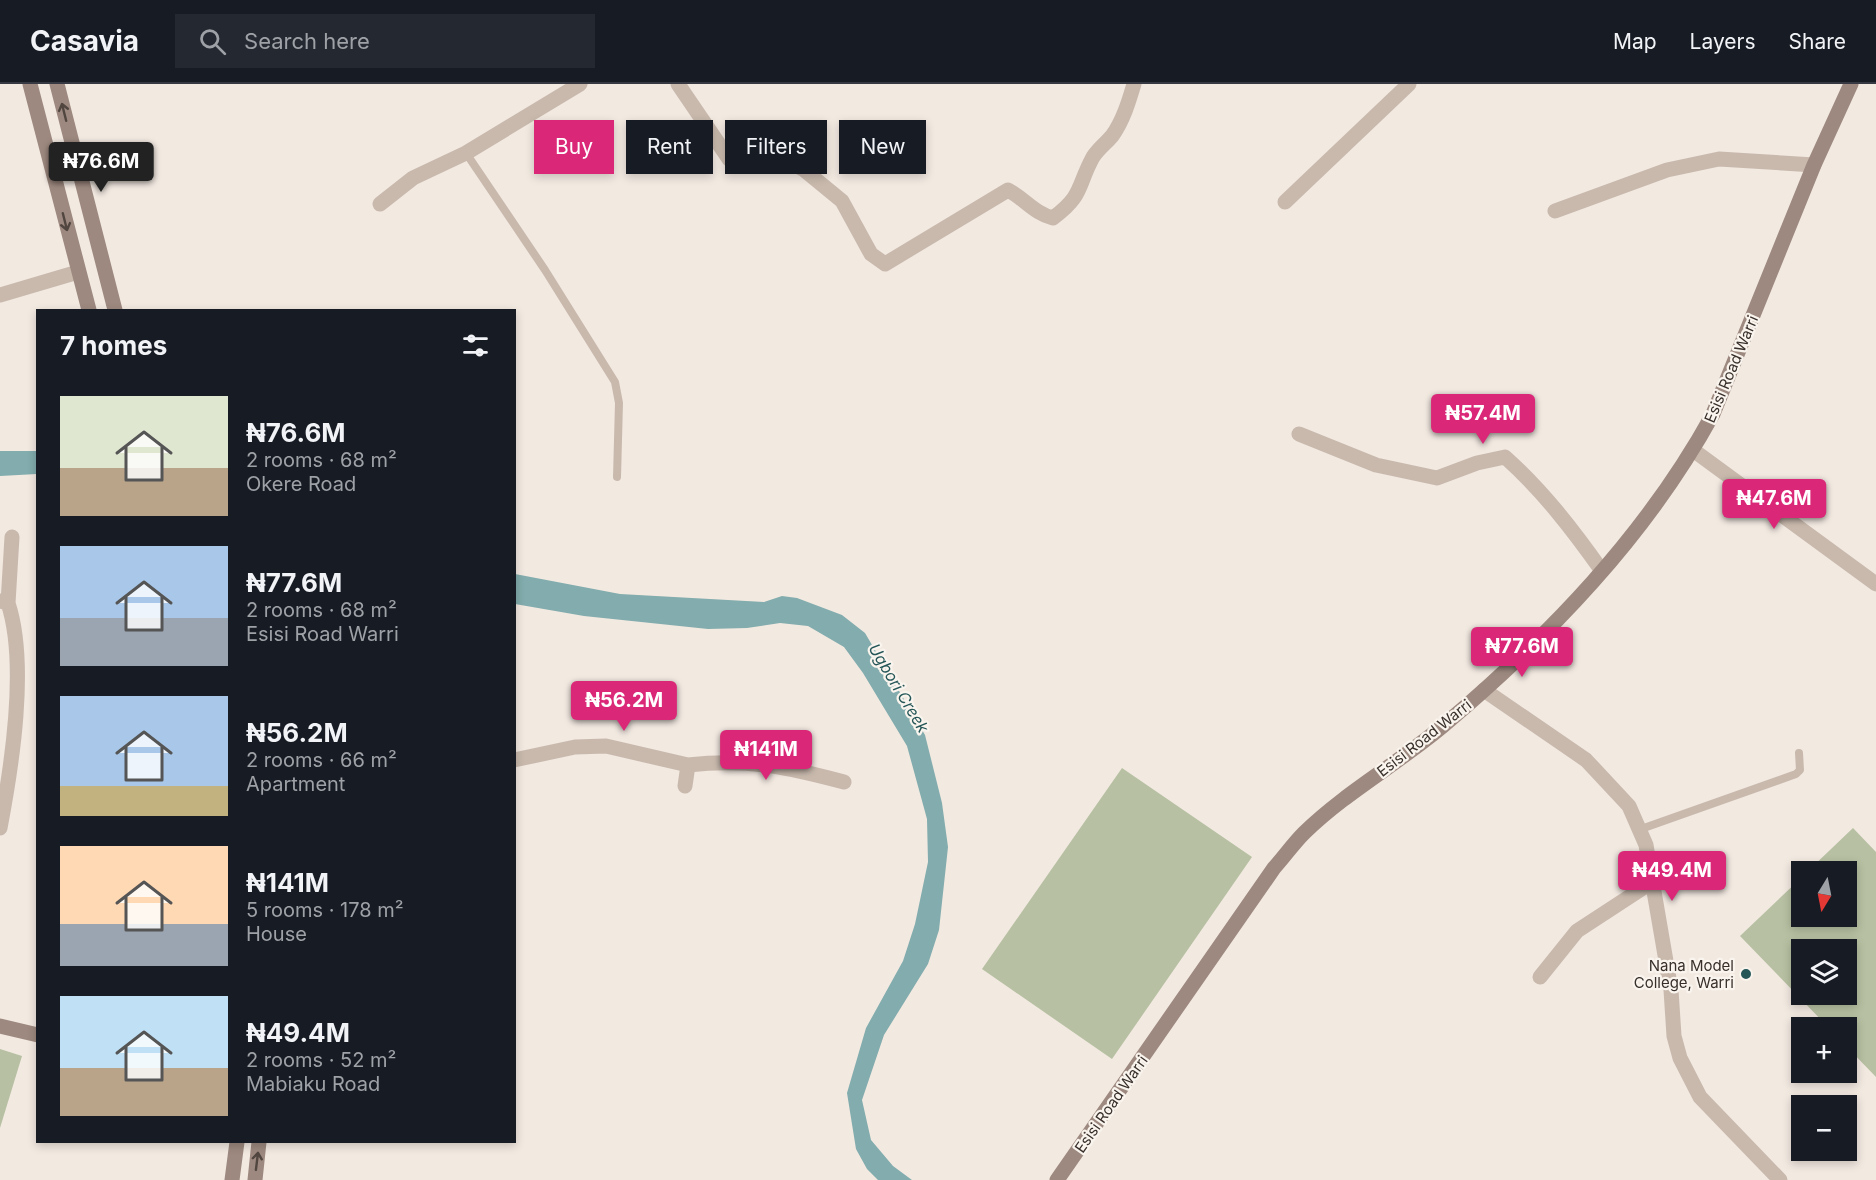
<!DOCTYPE html>
<meta charset="utf-8">
<style>
:root{--surface:#171b24;--page:#242831;--text:#f1f3f6;--muted:#9ea1a6;--line:#363941;--accent:#db2777}
body{margin:0;font-family:Inter,sans-serif;background:var(--page);color:var(--text);height:100vh;display:flex;flex-direction:column;font-size:22px;white-space:nowrap}
*{box-sizing:border-box;margin:0}
p{font-size:20px;color:var(--muted)}
.icon{flex:none;width:33px;height:33px;fill:none;stroke:currentColor;stroke-width:2;stroke-linecap:round;stroke-linejoin:round}
.map{position:relative;flex:1;overflow:hidden}
.details{position:absolute;left:36px;top:225px;width:480px;height:834px;display:flex;flex-direction:column;background:var(--surface);border-radius:0px;box-shadow:0 3px 9px #0003}
.details>*{flex:none}
.banner{position:absolute;left:534px;top:36px;width:570px;height:54px;display:flex;gap:12px}
.needle{width:39px;rotate:190deg}
.fabs{position:absolute;left:1791px;top:777px;display:grid;gap:12px}
.fabs a{display:grid;place-items:center;width:66px;height:66px;border-radius:0px;background:var(--surface);box-shadow:0 3px 9px #0003;font-size:30px}
.price{position:absolute;translate:-50% -51px;padding:0 14px;border-radius:6px;background:var(--accent);color:#fff;font-size:20px;line-height:39px;filter:drop-shadow(0 2px 3px #0008)}
.price::after{content:'';position:absolute;left:50%;top:36px;width:18px;height:14px;margin-left:-9px;background:inherit;clip-path:polygon(0 0,100% 0,50% 100%)}
.price.current{background:#222;color:#fff}
ul{padding:0;list-style:none}
li{display:flex;align-items:center;gap:18px;height:150px;padding:0 24px}
li span{display:grid;place-items:center;flex:none;width:168px;height:120px;border-radius:0px;color:#555}
li>.icon{margin-inline-start:auto}
span .icon{width:72px;height:72px;fill:#fffc;stroke-width:1}
li b{font-size:26px}
h2{display:flex;justify-content:space-between;align-items:center;height:72px;padding:0 24px;font-size:26px}
.pill{padding:0 21px;border-radius:0px;background:var(--surface);box-shadow:0 3px 9px #0003;font-size:21px;line-height:54px}
.pill.current{background:var(--accent);color:#fff}
header{display:flex;align-items:center;gap:36px;box-sizing:border-box;height:84px;padding:0 30px;background:var(--surface);border-bottom:2px solid var(--line)}
header strong{font-size:28px}
nav{display:flex;gap:33px;margin-inline-start:auto;font-size:21px}
.search{width:420px;height:54px;background:var(--page);display:flex;align-items:center;gap:15px;box-sizing:border-box;padding:0 21px;border-radius:0px;color:var(--muted);font-size:22px}
.map>svg:first-child{display:block}
</style>
<header>
<strong>Casavia</strong>
<div class="search"><svg class="icon" aria-label="search" viewBox="0 0 24 24"><circle cx="10" cy="10" r="6"/><path d="M15 15l6 6"/></svg>Search here</div>
<nav><a>Map</a><a>Layers</a><a>Share</a></nav>
</header>
<div class="map">
<svg width="1876" height="1096" viewBox="0 0 1876 1096">
<rect width="100%" height="100%" fill="#f2e9e1"/>
<path fill="#b7c0a2" fill-rule="evenodd" d="M1122,684L1252,773L1112,975L982,885Z
M1853,744L1876,768V993L1847,963L1846,944L1828,943L1740,852L1801,794L1802,832H1846V788L1808,787ZM1802,866H1846V910H1802Z
M0,965L22,972L0,1044Z"/>
<path fill="#82acad" d="M0,367H37V390L0,392Z
M515,490L620,510L764,518L782,512L797,514L842,531L865,549L925,651L942,719L948,763L939,846L928,880L884,951L862,1016L871,1056L893,1082L912,1096H878L867,1085L856,1065L847,1009L866,944L903,877L915,840L928,778L927,735L907,662L863,589L844,563L808,542L780,539L747,544L708,545L584,532L515,520Z"/>
<g fill="none" stroke-linecap="round" stroke-linejoin="round">
<path stroke="#c9b9ad" stroke-width="8" d="M466,69L545,186L615,298L619,319L617,393
M1641,745L1796,690L1800,686L1799,669"/>
<path stroke="#c9b9ad" stroke-width="15" d="M678,0L729,75L739,79L763,70L776,71L803,85L842,117L871,170L885,180L1008,106C1026,116 1034,129 1053,134C1084,111 1077,102 1093,73C1098,65 1106,59 1112,52C1123,37 1129,17 1134,0
M1285,118L1409,0
M380,120L413,94L466,69L580,0
M1555,127L1667,86L1719,75L1814,81
M0,211L78,188
M1299,350L1376,381L1437,394L1477,379L1505,373C1543,407 1573,446 1602,487
M1693,366L1876,500
M0,517L8,519C28,580 12,681 0,744
M8,519L12,453
M1484,606L1586,676L1629,722L1646,761L1671,906L1674,952L1680,974L1700,1013L1780,1096
M514,676L575,663L606,662L688,681L685,702
M688,681C747,674 788,683 844,698
M1540,893L1577,847L1652,798"/>
<path stroke="#9d897f" stroke-width="15" d="M30,0L89,226
M57,0L115,226
M0,942L38,951
M232,1096L237,1058
M255,1096L259,1058
M1057,1096L1274,784C1284,773 1293,760 1304,749C1346,708 1399,679 1444,641C1549,552 1646,452 1713,330L1814,81L1851,0"/>
</g>
<defs><path id="oneway-shaft" d="M-6 0H5M1.5-3L5.5 0L1.5 3" fill="none" stroke-width="1.6" stroke-linecap="round" stroke-linejoin="round" transform="scale(1.5)"/></defs>
<g stroke="#514640">
<use href="#oneway-shaft" transform="translate(64 28) rotate(-104)"/>
<use href="#oneway-shaft" transform="translate(65 138) rotate(76)"/>
<use href="#oneway-shaft" transform="translate(257 1077) rotate(-83)"/>
</g>
<circle fill="#245557" stroke="#f9f4ed" stroke-width="2" cx="1746" cy="890" r="6"/>
<g text-anchor="middle" dominant-baseline="central" stroke-width="4.5" stroke-linejoin="round" paint-order="stroke">
<g font-size="15" fill="#382f2b" stroke="#f9f4ed">
<text transform="translate(1731 285) rotate(-67)">Esisi Road Warri</text>
<text transform="translate(1424 654) rotate(-38)">Esisi Road Warri</text>
<text transform="translate(1111 1020) rotate(-55)">Esisi Road Warri</text>
</g>
<g font-size="15" fill="#382f2b" stroke="#f9f4ed" text-anchor="end">
<text x="1734" y="881">Nana Model<tspan x="1734" dy="17">College, Warri</tspan></text>
</g>
<g font-size="16" font-style="italic" fill="#245557" stroke="#f9f4ed">
<text transform="translate(899 604) rotate(59)">Ugbori Creek</text>
</g>
</g>
</svg>
<div class="fabs">
<a><svg class="needle" viewBox="-14 -14 28 28"><path d="M0-13l5 13h-10z" fill="#e53935"/><path d="M0 13l5-13h-10z" fill="#9ea1a6"/></svg></a>
<a><svg class="icon" aria-label="layers" viewBox="0 0 24 24"><path d="M12 4l9 5-9 5-9-5zM3 14l9 5 9-5"/></svg></a>
<a>+</a>
<a>−</a>
</div>
<b class="price current" style="left:101px;top:109px">₦76.6M</b>
<b class="price" style="left:1483px;top:361px">₦57.4M</b>
<b class="price" style="left:1774px;top:446px">₦47.6M</b>
<b class="price" style="left:1522px;top:594px">₦77.6M</b>
<b class="price" style="left:624px;top:648px">₦56.2M</b>
<b class="price" style="left:766px;top:697px">₦141M</b>
<b class="price" style="left:1672px;top:818px">₦49.4M</b>
<div class="banner">
<a class="pill current">Buy</a>
<a class="pill">Rent</a>
<a class="pill">Filters</a>
<a class="pill">New</a>
</div>
<section class="details">
<h2>7 homes<svg class="icon" aria-label="filters" viewBox="0 0 24 24"><path d="M4 7h16M4 17h16"/><circle cx="9" cy="7" r="2"/><circle cx="15" cy="17" r="2"/></svg></h2>
<ul>
<li><span style="background:linear-gradient(#dfe7d0 60%,#b9a48a 0)"><svg class="icon" aria-label="home" viewBox="0 0 24 24"><path d="M3 11l9-7 9 7M6 9v11h12V9"/></svg></span><div><b>₦76.6M</b><p>2 rooms · 68 m²</p><p>Okere Road</p></div></li>
<li><span style="background:linear-gradient(#a9c7e8 60%,#9aa5b1 0)"><svg class="icon" aria-label="home" viewBox="0 0 24 24"><path d="M3 11l9-7 9 7M6 9v11h12V9"/></svg></span><div><b>₦77.6M</b><p>2 rooms · 68 m²</p><p>Esisi Road Warri</p></div></li>
<li><span style="background:linear-gradient(#a9c7e8 75%,#c2b280 0)"><svg class="icon" aria-label="home" viewBox="0 0 24 24"><path d="M3 11l9-7 9 7M6 9v11h12V9"/></svg></span><div><b>₦56.2M</b><p>2 rooms · 66 m²</p><p>Apartment</p></div></li>
<li><span style="background:linear-gradient(#ffd9b3 65%,#9aa5b1 0)"><svg class="icon" aria-label="home" viewBox="0 0 24 24"><path d="M3 11l9-7 9 7M6 9v11h12V9"/></svg></span><div><b>₦141M</b><p>5 rooms · 178 m²</p><p>House</p></div></li>
<li><span style="background:linear-gradient(#bfe0f5 60%,#b9a48a 0)"><svg class="icon" aria-label="home" viewBox="0 0 24 24"><path d="M3 11l9-7 9 7M6 9v11h12V9"/></svg></span><div><b>₦49.4M</b><p>2 rooms · 52 m²</p><p>Mabiaku Road</p></div></li>
</ul>
</section>
</div>
